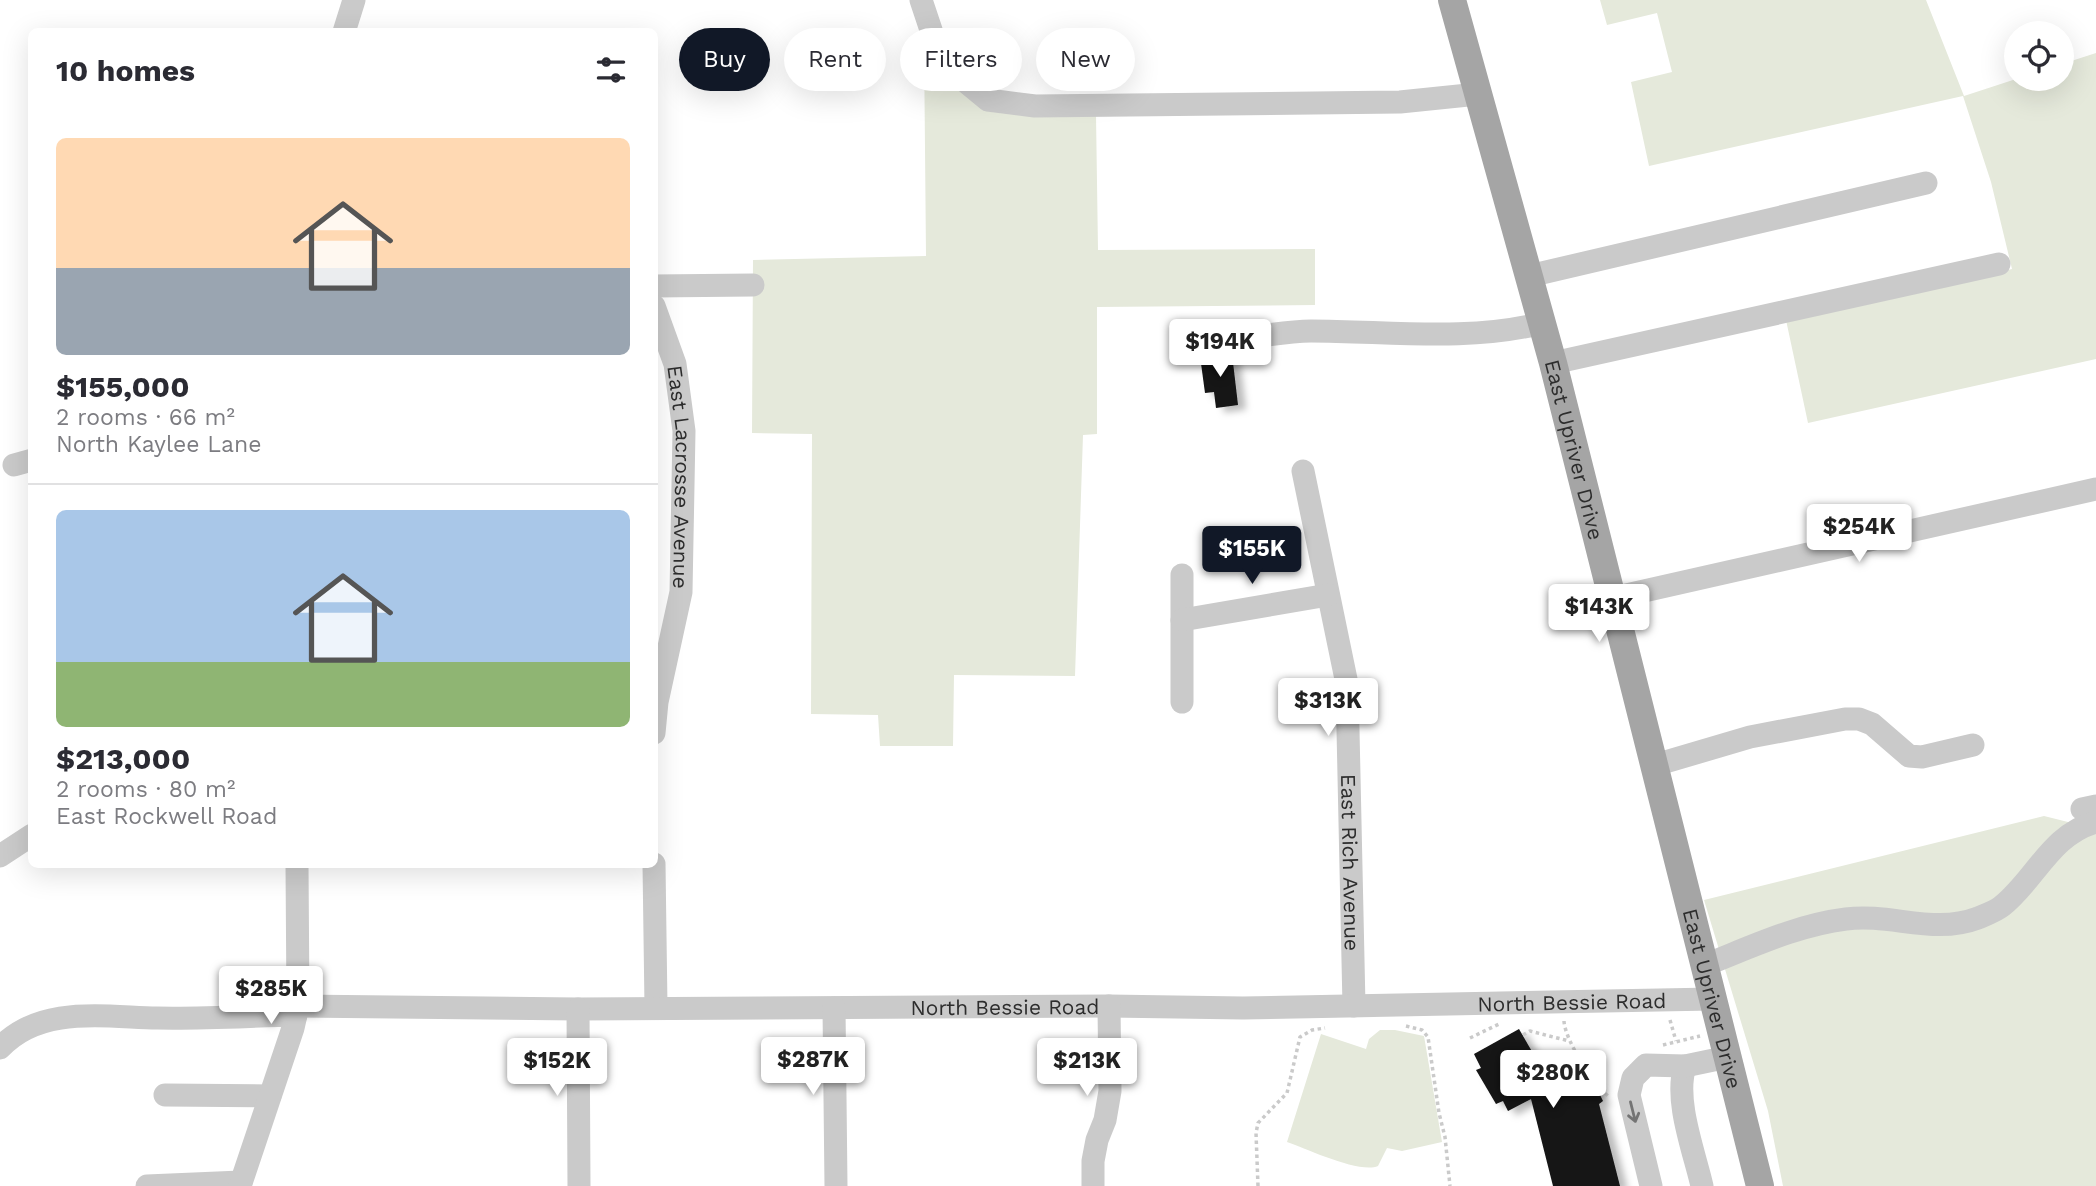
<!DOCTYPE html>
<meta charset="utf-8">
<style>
:root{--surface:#fff;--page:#f7f7f7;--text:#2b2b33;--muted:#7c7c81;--line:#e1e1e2;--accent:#111827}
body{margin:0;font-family:"Work Sans",sans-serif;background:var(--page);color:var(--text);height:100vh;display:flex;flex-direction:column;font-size:26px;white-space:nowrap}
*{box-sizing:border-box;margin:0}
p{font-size:23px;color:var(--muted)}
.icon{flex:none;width:38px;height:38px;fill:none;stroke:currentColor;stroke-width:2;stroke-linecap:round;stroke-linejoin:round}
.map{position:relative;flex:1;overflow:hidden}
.panel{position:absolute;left:28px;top:28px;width:630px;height:840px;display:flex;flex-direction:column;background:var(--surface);border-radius:10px;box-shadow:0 7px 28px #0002}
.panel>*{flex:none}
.banner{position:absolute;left:679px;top:28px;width:665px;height:63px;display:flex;gap:14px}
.tools{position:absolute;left:2004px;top:21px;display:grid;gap:14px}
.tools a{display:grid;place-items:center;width:70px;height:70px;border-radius:50%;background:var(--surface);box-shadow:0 7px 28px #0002;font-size:35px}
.price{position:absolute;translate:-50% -60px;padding:0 16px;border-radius:7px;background:#fff;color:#222;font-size:23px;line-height:46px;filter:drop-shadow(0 2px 4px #0008)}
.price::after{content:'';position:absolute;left:50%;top:42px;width:21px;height:16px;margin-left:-10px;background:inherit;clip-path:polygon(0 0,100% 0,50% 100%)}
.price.on{background:var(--accent);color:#fff}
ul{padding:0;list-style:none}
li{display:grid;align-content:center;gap:14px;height:371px;padding:0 28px}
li+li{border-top:2px solid var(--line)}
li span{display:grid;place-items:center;height:217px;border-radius:10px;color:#555}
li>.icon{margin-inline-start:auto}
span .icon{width:126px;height:126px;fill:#fffc;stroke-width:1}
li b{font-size:30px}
h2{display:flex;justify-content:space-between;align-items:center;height:84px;padding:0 28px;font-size:30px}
.chip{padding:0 24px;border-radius:32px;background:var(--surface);box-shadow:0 7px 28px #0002;font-size:24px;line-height:63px}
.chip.on{background:var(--accent);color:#fff}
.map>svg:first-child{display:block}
</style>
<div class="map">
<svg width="2096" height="1186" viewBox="0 0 2096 1186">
<defs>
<filter id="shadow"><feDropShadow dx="8" dy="4.5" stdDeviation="3.5" flood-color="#0004"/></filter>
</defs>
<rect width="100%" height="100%" fill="#fff"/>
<path fill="#e5e9db" d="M1600,0H1926L1964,96L2016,79H2062V64L2096,53V359L1808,423L1786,320L2012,269L1991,182L1963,96L1649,166L1631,82L1672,72L1657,13L1607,25Z
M924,42L949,84L980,104L1096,115L1098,250L1315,249V305L1097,307V434L1083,435L1075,676L954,675L953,746H880L878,715L811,714L812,434L752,433L753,260L926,256Z
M2044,816L2096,829V1186H1783L1768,1111L1704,900Z
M1380,1030H1395L1424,1036L1442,1142L1402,1151L1387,1148L1378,1166C1360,1174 1307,1149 1287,1142L1321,1034L1366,1049L1369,1039Z"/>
<path fill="#141414" filter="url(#shadow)" d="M1220,354H1232L1238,405L1216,408L1214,392L1205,393L1200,356Z
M1519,1029L1538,1062L1557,1055L1574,1067L1589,1089L1595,1085L1603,1101L1599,1104L1620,1186H1553L1531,1099L1508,1111L1503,1101L1496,1104L1476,1070L1481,1068L1474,1054Z"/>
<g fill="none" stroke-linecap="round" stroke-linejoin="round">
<path stroke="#cacaca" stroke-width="3.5" stroke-dasharray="3.5 3.5" stroke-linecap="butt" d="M1670,1020L1676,1041
M1564,1021C1565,1041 1594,1084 1609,1097
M1406,1026L1422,1030L1428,1037L1439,1113L1445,1137L1450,1186
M1523,1035L1530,1031L1569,1041
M1470,1038L1499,1024
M1663,1045L1700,1036
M1258,1186L1256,1133L1258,1123L1287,1093L1300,1037L1312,1030L1325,1028"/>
<g stroke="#cacaca" stroke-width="23">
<path d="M921,0L932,33L954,72L988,100L1035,106L1400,102L1478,94"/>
<path d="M344,32L354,0"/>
<path d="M1529,276L1926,183"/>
<path d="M654,286L753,285"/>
<path id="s1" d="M654,306L675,364L684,431L681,592L657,702L654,733"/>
<path d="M1226,341C1254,338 1283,331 1311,331C1387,331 1468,342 1542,323"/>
<path d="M1553,363L1999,264"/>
<path d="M14,465L32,460"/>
<path id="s2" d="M1303,471L1347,684L1354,1006"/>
<path d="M1182,575V702"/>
<path d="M1613,598L2096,489"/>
<path d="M1182,620L1328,595"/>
<path d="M1655,765L1750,737L1845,719H1859L1872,724L1909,756L1922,757L1973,745"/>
<path d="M2082,809L2096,806"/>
<path d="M0,856L32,835"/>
<path d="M654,864L656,1007"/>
<path d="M1705,965C1751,947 1797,925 1846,919C1891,913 1934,935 1978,918C1985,915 1996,911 2002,906C2035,880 2051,834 2096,822"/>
<path id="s3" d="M298,1006L578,1009L1109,1006L1243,1008L1713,999"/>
<path d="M834,1008L836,1186"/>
<path d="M578,1009L579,1186"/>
<path d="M0,1048C40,1005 104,1017 157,1018C203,1019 250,1016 296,1015"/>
<path d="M1685,1066C1674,1100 1694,1151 1702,1186"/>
<path d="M165,1095L270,1096"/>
<path d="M147,1186L241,1182"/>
<path d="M240,1186L293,1028L298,1006L297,864"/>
<path d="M1093,1186V1161L1097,1140L1105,1120L1110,1091L1109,1006"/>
<path d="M1651,1186L1629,1095L1633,1078L1646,1065L1685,1066L1728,1057"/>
</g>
<path stroke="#a5a5a5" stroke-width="28" id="s4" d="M1452,0L1553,363L1760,1186"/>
</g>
<defs><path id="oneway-shaft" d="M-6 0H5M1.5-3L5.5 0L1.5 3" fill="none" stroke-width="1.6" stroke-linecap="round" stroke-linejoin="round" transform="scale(1.75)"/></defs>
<use stroke="#747474" href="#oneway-shaft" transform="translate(1633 1112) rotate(76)"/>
<g text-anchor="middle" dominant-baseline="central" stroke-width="7" stroke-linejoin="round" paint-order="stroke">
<g font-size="21" fill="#2d2d2d" stroke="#fff">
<text stroke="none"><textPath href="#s4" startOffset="466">East Upriver Drive</textPath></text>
<text stroke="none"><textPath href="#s1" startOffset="175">East Lacrosse Avenue</textPath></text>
<text stroke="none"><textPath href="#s2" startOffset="396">East Rich Avenue</textPath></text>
<text stroke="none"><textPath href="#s4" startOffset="1032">East Upriver Drive</textPath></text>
<text stroke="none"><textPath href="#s3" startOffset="1274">North Bessie Road</textPath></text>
<text stroke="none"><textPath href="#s3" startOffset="707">North Bessie Road</textPath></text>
</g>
</g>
</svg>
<div class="tools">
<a><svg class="icon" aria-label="locate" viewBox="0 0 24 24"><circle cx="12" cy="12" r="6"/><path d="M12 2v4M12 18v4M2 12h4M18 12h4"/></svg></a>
</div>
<b class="price" style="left:1220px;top:379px">$194K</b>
<b class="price" style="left:1859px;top:564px">$254K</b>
<b class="price on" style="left:1252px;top:586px">$155K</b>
<b class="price" style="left:1599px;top:644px">$143K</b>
<b class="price" style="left:1328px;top:738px">$313K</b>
<b class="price" style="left:271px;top:1026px">$285K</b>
<b class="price" style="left:813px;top:1097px">$287K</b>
<b class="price" style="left:557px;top:1098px">$152K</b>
<b class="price" style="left:1087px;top:1098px">$213K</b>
<b class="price" style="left:1553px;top:1110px">$280K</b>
<div class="banner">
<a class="chip on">Buy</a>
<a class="chip">Rent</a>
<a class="chip">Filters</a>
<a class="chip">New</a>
</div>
<section class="panel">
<h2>10 homes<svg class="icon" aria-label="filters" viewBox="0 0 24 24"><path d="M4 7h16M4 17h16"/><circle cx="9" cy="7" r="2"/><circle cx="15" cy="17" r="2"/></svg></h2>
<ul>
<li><span style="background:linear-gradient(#ffd9b3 60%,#9aa5b1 0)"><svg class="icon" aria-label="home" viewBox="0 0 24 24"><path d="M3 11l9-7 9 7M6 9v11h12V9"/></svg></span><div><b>$155,000</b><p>2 rooms · 66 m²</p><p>North Kaylee Lane</p></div></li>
<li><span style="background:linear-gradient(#a9c7e8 70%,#8fb573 0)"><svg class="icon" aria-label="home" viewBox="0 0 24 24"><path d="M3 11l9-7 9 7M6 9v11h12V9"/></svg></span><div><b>$213,000</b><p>2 rooms · 80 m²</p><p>East Rockwell Road</p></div></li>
</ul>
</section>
</div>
